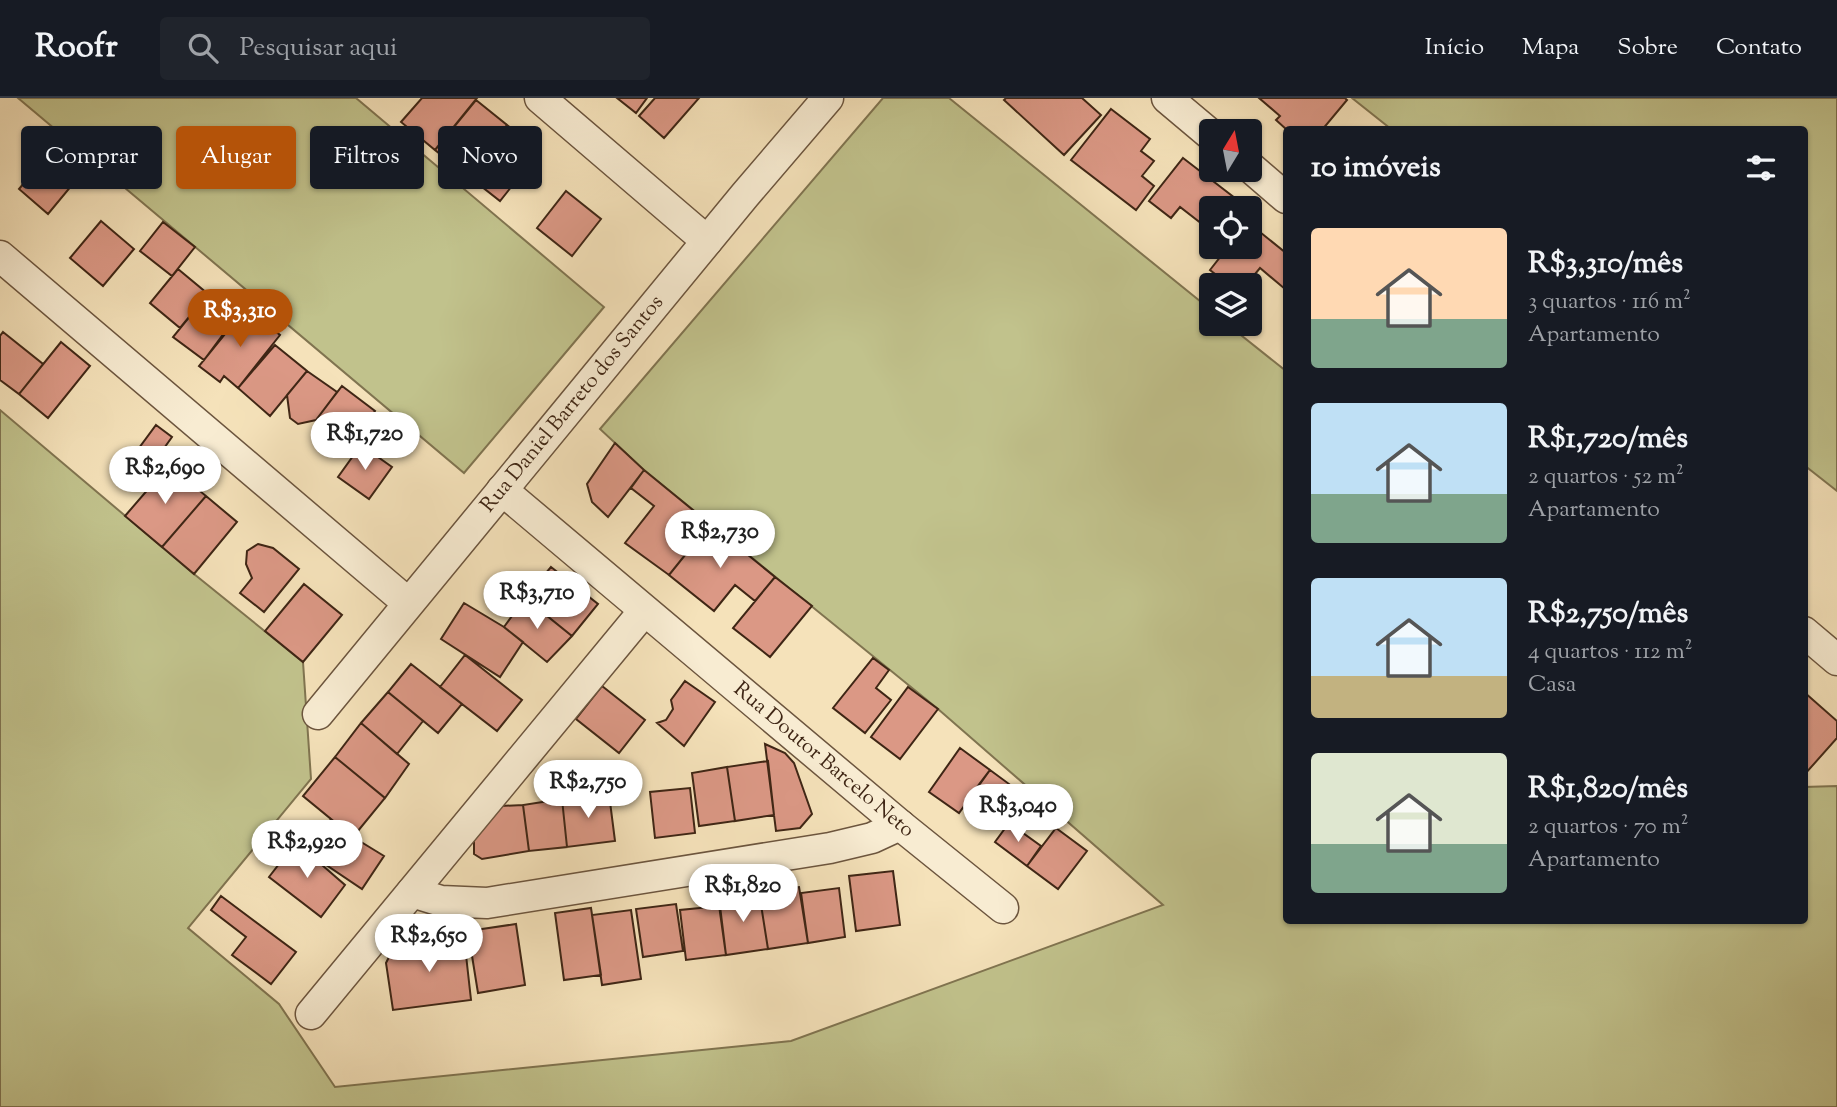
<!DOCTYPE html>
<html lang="pt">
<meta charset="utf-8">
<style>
:root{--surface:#171b24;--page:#20242c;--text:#f1f3f6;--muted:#9ea1a6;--line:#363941;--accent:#b45309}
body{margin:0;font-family:"Sorts Mill Goudy",serif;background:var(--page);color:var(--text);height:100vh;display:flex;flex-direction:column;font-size:26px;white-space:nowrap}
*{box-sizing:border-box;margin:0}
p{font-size:23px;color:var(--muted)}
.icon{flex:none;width:38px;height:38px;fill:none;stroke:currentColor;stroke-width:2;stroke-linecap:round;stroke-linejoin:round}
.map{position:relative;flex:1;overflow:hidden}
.drawer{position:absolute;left:1283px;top:28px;width:525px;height:798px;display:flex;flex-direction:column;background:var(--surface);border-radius:7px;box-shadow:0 2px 5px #0004}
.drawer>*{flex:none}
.top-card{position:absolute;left:21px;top:28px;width:665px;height:63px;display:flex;gap:14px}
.needle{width:46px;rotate:10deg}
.buttons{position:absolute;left:1199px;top:21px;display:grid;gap:14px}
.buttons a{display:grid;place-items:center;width:63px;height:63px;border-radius:7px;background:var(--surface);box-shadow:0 2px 5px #0004;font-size:35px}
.price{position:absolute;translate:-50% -60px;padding:0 16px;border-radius:24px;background:#fff;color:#222;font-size:23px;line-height:46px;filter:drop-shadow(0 2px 4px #0008)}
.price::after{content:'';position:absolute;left:50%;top:42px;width:21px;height:16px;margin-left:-10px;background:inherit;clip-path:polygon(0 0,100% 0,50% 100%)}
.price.on{background:var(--accent);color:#fff}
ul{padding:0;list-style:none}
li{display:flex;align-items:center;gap:21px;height:175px;padding:0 28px}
li span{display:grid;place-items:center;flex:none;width:196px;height:140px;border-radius:7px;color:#555}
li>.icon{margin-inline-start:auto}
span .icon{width:84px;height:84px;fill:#fffc;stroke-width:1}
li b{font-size:30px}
h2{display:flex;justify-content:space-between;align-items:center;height:84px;padding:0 28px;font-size:30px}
.pill{padding:0 24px;border-radius:7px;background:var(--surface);box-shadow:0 2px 5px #0004;font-size:24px;line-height:63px}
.pill.on{background:var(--accent);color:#fff}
header{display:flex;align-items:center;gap:42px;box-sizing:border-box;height:98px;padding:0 35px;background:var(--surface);border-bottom:2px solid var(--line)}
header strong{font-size:33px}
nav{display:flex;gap:38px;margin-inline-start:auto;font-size:24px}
.search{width:490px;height:63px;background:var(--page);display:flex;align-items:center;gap:18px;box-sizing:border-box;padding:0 24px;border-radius:7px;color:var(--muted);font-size:26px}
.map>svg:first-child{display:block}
</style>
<header>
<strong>Roofr</strong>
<div class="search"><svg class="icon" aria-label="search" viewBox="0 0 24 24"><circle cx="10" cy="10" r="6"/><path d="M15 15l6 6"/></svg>Pesquisar aqui</div>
<nav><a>Início</a><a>Mapa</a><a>Sobre</a><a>Contato</a></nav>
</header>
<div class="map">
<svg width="1837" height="1009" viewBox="0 0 1837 1009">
<rect width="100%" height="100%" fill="#f5e2ba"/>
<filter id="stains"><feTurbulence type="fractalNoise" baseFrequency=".00286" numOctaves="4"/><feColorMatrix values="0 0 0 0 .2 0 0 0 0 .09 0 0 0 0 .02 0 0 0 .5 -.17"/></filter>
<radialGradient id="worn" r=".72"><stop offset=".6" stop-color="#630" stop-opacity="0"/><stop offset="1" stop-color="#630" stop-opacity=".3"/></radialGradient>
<path fill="#c1c28c" stroke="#807450" stroke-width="2" d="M18,0H356L604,209L464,375Z
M883,0H949L1211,212V226H1227L1286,273V822H1804V689L1837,688V1009H0V312L194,476L303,564L311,681L188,830L279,906L335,989L791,943L1163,807L938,611L644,372L600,331Z
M1352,0H1837V393L1804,367V32L1391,31Z"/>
<path fill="#db9885" stroke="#3f2615" stroke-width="2" d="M422,0H477L435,52L401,24Z
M617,0H647L636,15Z
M655,0H699L664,40L639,18Z
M1006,0H1082L1101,17L1064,57L1004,2Z
M1259,0H1345L1347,2L1322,32H1287L1276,22L1280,18Z
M476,2L507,27L467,77L435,52Z
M1111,11L1150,41L1141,53L1154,63L1142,78L1154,88L1136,112L1071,62Z
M507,27L540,53L500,103L467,77Z
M58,45L87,69L48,116L19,91Z
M1183,60L1244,107L1242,110H1211V133L1180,109L1171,120L1149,103Z
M566,93L601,121L572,158L537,130Z
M101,123L134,151L103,188L70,160Z
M163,124L195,149L172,178L140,153Z
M1250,126L1286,155L1285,191L1260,170L1246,187H1229L1210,172L1228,149H1250Z
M178,171L208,196L180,230L150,205Z
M208,196L236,219L204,262L173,239Z
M246,210L280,237L238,290L224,278L220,284L199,268Z
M3,234L43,266L19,296L0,282V238Z
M61,244L90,268L48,320L19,296Z
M275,247L307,273L270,318L238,290Z
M307,273L337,294L316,322L298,326L290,320L287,297Z
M342,288L375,313L350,347L316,322Z
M156,327L172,339L142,381L125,369Z
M615,345L644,372L608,419L592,404L587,386Z
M361,347L392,369L369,401L338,379Z
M169,367L206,398L162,449L125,418Z
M644,372L710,426L669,477L625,445L654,408L631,390Z
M206,398L237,424L194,476L162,449Z
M710,426L775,479L755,503L735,487L714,513L669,477Z
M258,446L273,450L299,471L264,514L240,495L252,480L246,466L247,453Z
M551,469L598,506L572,538L525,500Z
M775,479L812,508L770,559L733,530Z
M304,486L342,517L303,564L265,533Z
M525,500L572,538L547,564L504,529Z
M464,505L504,529L523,544L500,579L441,541Z
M465,557L522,602L497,633L440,589Z
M873,560L889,572L876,590L891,602L865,635L833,610Z
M411,566L462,606L438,635L388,594Z
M685,583L715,604L684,648L657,625L666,622L673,611L671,602Z
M602,588L645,622L619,655L576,621Z
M908,589L938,611L900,661L871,639Z
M388,594L423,623L397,656L361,625Z
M1804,594L1837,623V640L1805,676Z
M361,625L409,666L385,700L335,659Z
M765,646L785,655L794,665L812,716L800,730L776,733Z
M960,650L990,672L959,715L929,694Z
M335,659L385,700L353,739L303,698Z
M768,663L774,717L735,723L727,669Z
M727,669L735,723L699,728L692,675Z
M990,672L1028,700L1009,725L971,697Z
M690,690L695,735L655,740L650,694Z
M609,696L615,743L567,749L562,701Z
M562,701L567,749L529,753L523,707Z
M523,707L529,753L482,761L474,756V742L500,708Z
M331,721L353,739L384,758L362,791L307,754Z
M1009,725L1041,748L1027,768L995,744Z
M1056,730L1087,753L1058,791L1027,768Z
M293,748L307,754L345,787L321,819L269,779Z
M893,773L900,827L856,833L849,778Z
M799,789L808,845L768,851L759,794Z
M839,790L845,839L808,845L801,795Z
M759,794L768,851L726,857L718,800Z
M221,798L296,854L271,886L232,857L246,839L211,812Z
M676,806L683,853L643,859L636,811Z
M720,808L726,857L686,862L680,812Z
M591,810L601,877L564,882L555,815Z
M631,812L641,881L602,887L592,817Z
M516,826L525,887L478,895L468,833Z
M464,839L471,902L393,912L386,865L395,847Z"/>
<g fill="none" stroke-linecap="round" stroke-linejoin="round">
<g stroke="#6c553e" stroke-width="33">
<g id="street">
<path d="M540,0L707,143"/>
<path d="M1167,0L1211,37"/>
<path d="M1250,69L1286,100"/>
<path d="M0,158L408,505"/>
<path id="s1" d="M502,392L900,727L1003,810"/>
<path d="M1804,534L1837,562"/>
<path id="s2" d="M318,616L745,97L828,0"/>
<path d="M412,794L441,803L487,805L830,750L872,740L900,727"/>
<path d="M311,916L644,513"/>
</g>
</g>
<use href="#street" stroke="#f8ecd2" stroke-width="30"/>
</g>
<g text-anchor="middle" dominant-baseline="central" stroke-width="7" stroke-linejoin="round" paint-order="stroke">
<g font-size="21" fill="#3f2615" stroke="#f8ecd2">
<text stroke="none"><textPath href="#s2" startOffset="401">Rua Daniel Barreto dos Santos</textPath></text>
<text stroke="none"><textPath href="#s1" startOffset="420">Rua Doutor Barcelo Neto</textPath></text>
</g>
</g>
<rect width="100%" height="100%" filter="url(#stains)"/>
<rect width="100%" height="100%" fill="url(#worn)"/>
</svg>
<div class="buttons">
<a><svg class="needle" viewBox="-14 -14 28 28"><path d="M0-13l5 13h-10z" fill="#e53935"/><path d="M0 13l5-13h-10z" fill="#9ea1a6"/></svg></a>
<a><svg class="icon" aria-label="locate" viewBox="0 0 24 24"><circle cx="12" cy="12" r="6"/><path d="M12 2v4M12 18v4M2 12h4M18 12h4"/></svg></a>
<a><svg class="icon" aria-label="layers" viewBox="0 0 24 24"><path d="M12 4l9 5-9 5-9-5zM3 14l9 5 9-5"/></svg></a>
</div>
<b class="price on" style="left:240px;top:251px">R$3,310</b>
<b class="price" style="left:365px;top:374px">R$1,720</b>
<b class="price" style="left:165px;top:408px">R$2,690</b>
<b class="price" style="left:720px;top:472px">R$2,730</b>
<b class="price" style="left:537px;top:533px">R$3,710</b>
<b class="price" style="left:588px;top:722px">R$2,750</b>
<b class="price" style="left:1018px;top:746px">R$3,040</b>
<b class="price" style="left:307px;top:782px">R$2,920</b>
<b class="price" style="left:743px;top:826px">R$1,820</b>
<b class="price" style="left:429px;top:876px">R$2,650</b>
<div class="top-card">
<a class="pill">Comprar</a>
<a class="pill on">Alugar</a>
<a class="pill">Filtros</a>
<a class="pill">Novo</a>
</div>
<section class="drawer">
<h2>10 imóveis<svg class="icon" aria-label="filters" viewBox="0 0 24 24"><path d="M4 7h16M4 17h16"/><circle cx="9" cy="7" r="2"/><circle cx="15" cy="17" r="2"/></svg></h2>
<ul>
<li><span style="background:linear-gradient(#ffd9b3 65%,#7fa58c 0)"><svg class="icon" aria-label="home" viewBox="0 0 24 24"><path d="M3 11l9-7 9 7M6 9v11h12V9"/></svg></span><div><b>R$3,310/mês</b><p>3 quartos · 116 m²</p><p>Apartamento</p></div></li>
<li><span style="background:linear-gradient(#bfe0f5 65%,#7fa58c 0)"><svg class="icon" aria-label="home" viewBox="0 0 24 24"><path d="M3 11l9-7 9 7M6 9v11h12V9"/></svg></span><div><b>R$1,720/mês</b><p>2 quartos · 52 m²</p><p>Apartamento</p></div></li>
<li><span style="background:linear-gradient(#bfe0f5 70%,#c2b280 0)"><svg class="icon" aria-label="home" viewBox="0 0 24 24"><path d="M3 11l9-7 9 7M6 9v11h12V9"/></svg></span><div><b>R$2,750/mês</b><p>4 quartos · 112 m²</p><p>Casa</p></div></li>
<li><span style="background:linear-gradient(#dfe7d0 65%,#7fa58c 0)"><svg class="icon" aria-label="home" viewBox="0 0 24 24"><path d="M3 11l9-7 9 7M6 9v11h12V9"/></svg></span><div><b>R$1,820/mês</b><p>2 quartos · 70 m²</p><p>Apartamento</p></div></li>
</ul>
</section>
</div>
